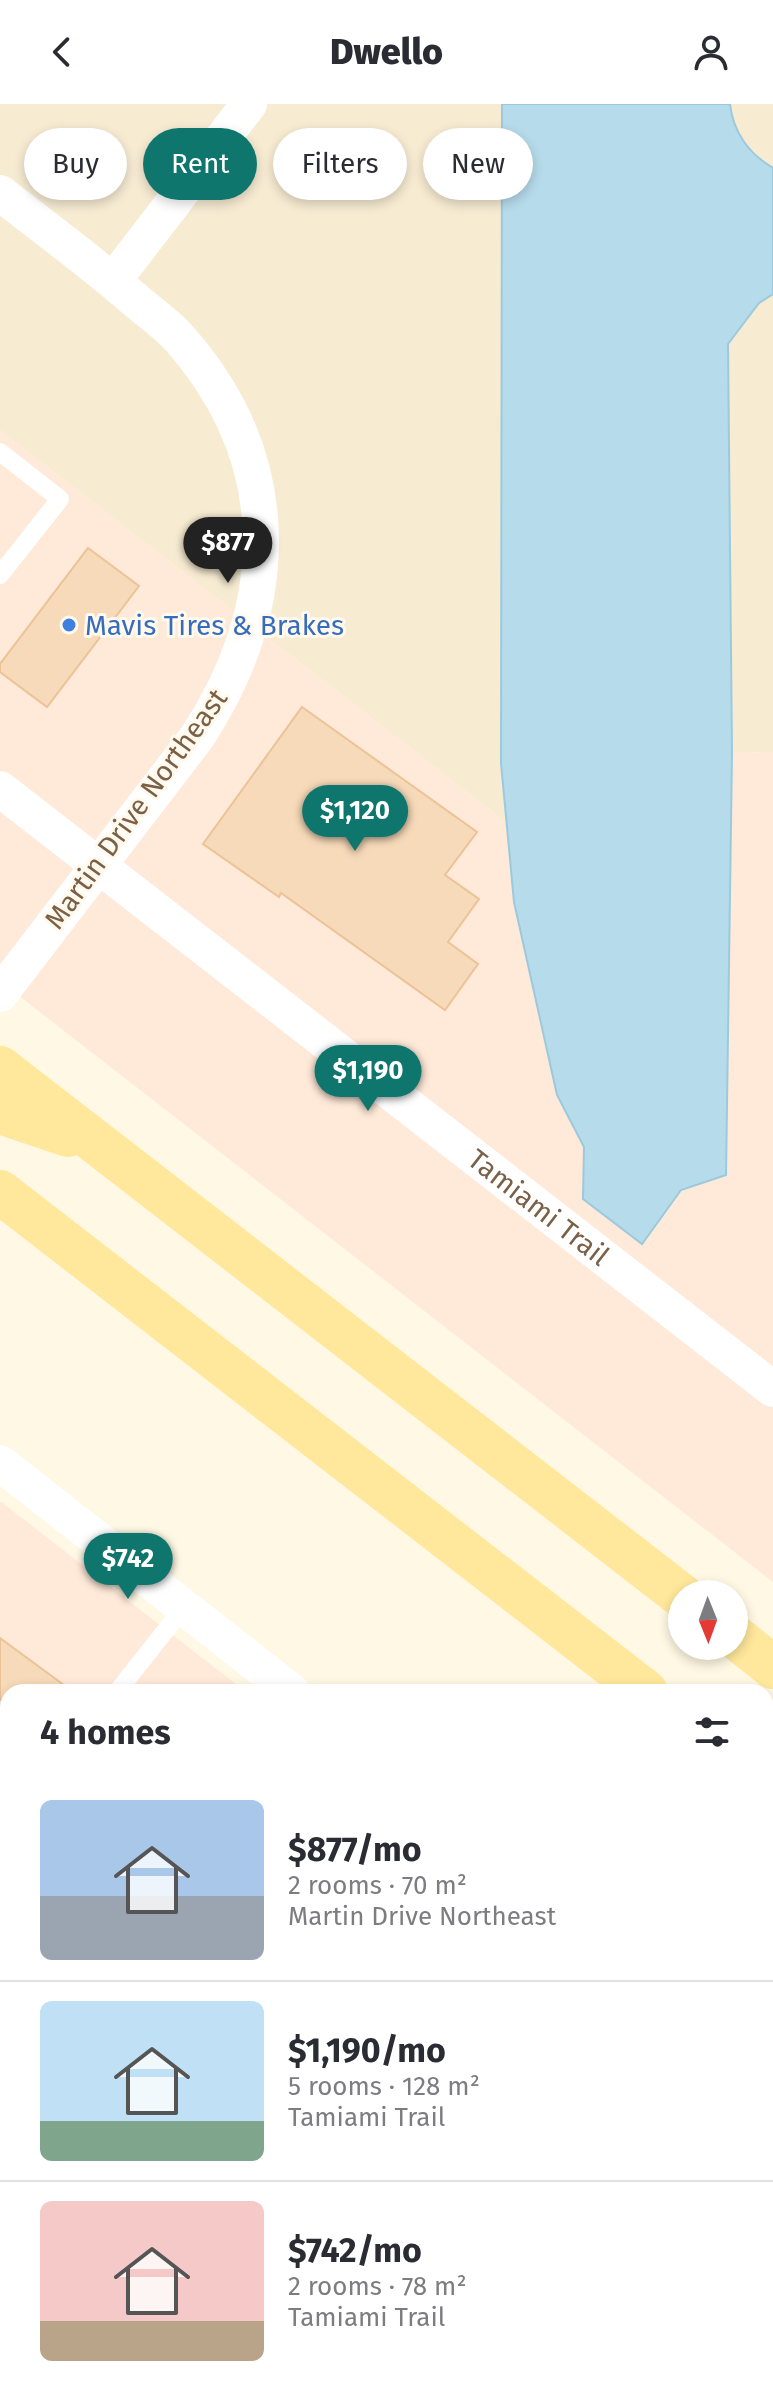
<!DOCTYPE html>
<meta charset="utf-8">
<style>
:root{--surface:#fff;--page:#f2f2f3;--text:#2b2b33;--muted:#7c7c81;--line:#e1e1e2;--accent:#0f766e}
body{margin:0;font-family:"Fira Sans",sans-serif;background:var(--page);color:var(--text);height:100vh;display:flex;flex-direction:column;font-size:30px;white-space:nowrap}
*{box-sizing:border-box;margin:0}
p{font-size:26px;color:var(--muted)}
.icon{flex:none;width:44px;height:44px;fill:none;stroke:currentColor;stroke-width:2;stroke-linecap:round;stroke-linejoin:round}
.map{position:relative;flex:1;overflow:hidden}
.side{position:absolute;left:0px;top:1580px;width:774px;height:712px;display:flex;flex-direction:column;background:var(--surface);border-radius:24px 24px 0 0;box-shadow:0 4px 12px #0003}
.side>*{flex:none}
.hud{position:absolute;left:24px;top:24px;width:726px;height:72px;display:flex;gap:16px}
.needle{width:52px;rotate:179deg}
.fabs{position:absolute;left:668px;top:1476px;display:grid;gap:16px}
.fabs a{display:grid;place-items:center;width:80px;height:80px;border-radius:50%;background:var(--surface);box-shadow:0 4px 12px #0003;font-size:40px}
.price{position:absolute;translate:-50% -68px;padding:0 18px;border-radius:28px;background:var(--accent);color:#fff;font-size:26px;line-height:52px;filter:drop-shadow(0 2px 4px #0008)}
.price::after{content:'';position:absolute;left:50%;top:48px;width:24px;height:18px;margin-left:-12px;background:inherit;clip-path:polygon(0 0,100% 0,50% 100%)}
.price.active{background:#222;color:#fff}
ul{padding:0;list-style:none}
li{display:flex;align-items:center;gap:24px;height:200px;padding:0 40px}
li+li{border-top:2px solid var(--line)}
li span{display:grid;place-items:center;flex:none;width:224px;height:160px;border-radius:12px;color:#555}
li>.icon{margin-inline-start:auto}
span .icon{width:96px;height:96px;fill:#fffc;stroke-width:1}
li b{font-size:34px}
h2{display:flex;justify-content:space-between;align-items:center;height:96px;padding:0 40px;font-size:34px}
.chip{padding:0 28px;border-radius:36px;background:var(--surface);box-shadow:0 4px 12px #0003;font-size:28px;line-height:72px}
.chip.active{background:var(--accent);color:#fff}
header{display:flex;justify-content:space-between;align-items:center;height:104px;padding:0 40px;background:var(--surface);font-size:36px;font-weight:800}
.map>svg:first-child{display:block}
</style>
<header><svg class="icon" aria-label="back" viewBox="0 0 24 24"><path d="M15 5l-7 7 7 7"/></svg>Dwello<svg class="icon" aria-label="person" viewBox="0 0 24 24"><circle cx="12" cy="8" r="4"/><path d="M4 21q1-7 8-7t8 7"/></svg></header>
<div class="map">
<svg width="773" height="2292" viewBox="0 0 773 2292">
<rect width="100%" height="100%" fill="#fff8e4"/>
<path fill="#f7ebd2" d="M0,0H502L501,659L506,718L0,326Z
M730,0H773V64L755,53L732,19Z
M773,190V648L732,649L728,240L759,199Z
M0,1723L8,1729V2284H571V2292H0Z"/>
<path fill="#ffe9d8" d="M0,326L506,718L514,798L557,991L584,1043L583,1095L641,1139L681,1086L726,1071L732,649L773,648V1478L0,877Z
M0,1397L246,1588H8V1729L0,1723Z
M766,1997L773,2002V2292H695V2284H766Z"/>
<path fill="#b6dbeb" stroke="#9bcadd" stroke-width="2" d="M502,0H730C733,28 749,50 773,64V190L759,199L728,240L732,649L726,1071L681,1086L642,1140L583,1095L584,1043L557,991L514,798L501,659Z
M571,2284H695V2292H571Z"/>
<path fill="#f7dab9" stroke="#ebc397" stroke-width="2" d="M88,444L139,482L47,603L0,568V560Z
M302,603L477,728L445,771L479,795L448,838L478,860L445,906L281,789L279,793L203,740Z
M0,1534L72,1587L8,1588V1601L0,1595Z
M0,1787L8,1793V1860L0,1871Z
M364,2284H448V2292H364Z"/>
<g fill="none" stroke-linecap="round" stroke-linejoin="round">
<path stroke="#fff" stroke-width="18" d="M0,348L60,395L0,471
M117,1588L184,1503
M0,1656L8,1662"/>
<g stroke="#fff" stroke-width="36">
<path d="M0,89C45,124 91,158 134,195C149,208 167,220 180,235C287,357 283,502 197,633L0,890"/>
<path d="M113,177L249,0"/>
<path id="s1" d="M0,685L773,1285"/>
<path d="M0,1359L292,1588"/>
<path d="M766,1952L773,1958"/>
<path d="M0,2003L8,2009"/>
<path d="M285,2284L287,2292"/>
</g>
<path stroke="#ffe89b" stroke-width="44" d="M0,964L682,1492
M0,1008L68,1031
M0,1088L646,1588
M734,1532L773,1563
M766,1681L773,1686"/>
</g>
<circle fill="#3f7fe0" stroke="#fffaed" stroke-width="3" cx="69" cy="521" r="8"/>
<g text-anchor="middle" dominant-baseline="central" stroke-width="6" stroke-linejoin="round" paint-order="stroke">
<g font-size="28" fill="#366cbe" stroke="#fffaed" text-anchor="start">
<text x="85" y="521">Mavis Tires &amp; Brakes</text>
</g>
<g font-size="28" fill="#7a6046" stroke="#fffaed">
<text transform="translate(136 705) rotate(-54)">Martin Drive Northeast</text>
<text stroke="none"><textPath href="#s1" startOffset="682">Tamiami Trail</textPath></text>
</g>
</g>
</svg>
<div class="fabs">
<a><svg class="needle" viewBox="-14 -14 28 28"><path d="M0-13l5 13h-10z" fill="#e53935"/><path d="M0 13l5-13h-10z" fill="#7c7c81"/></svg></a>
</div>
<b class="price active" style="left:228px;top:481px">$877</b>
<b class="price" style="left:355px;top:749px">$1,120</b>
<b class="price" style="left:368px;top:1009px">$1,190</b>
<b class="price" style="left:128px;top:1497px">$742</b>
<div class="hud">
<a class="chip">Buy</a>
<a class="chip active">Rent</a>
<a class="chip">Filters</a>
<a class="chip">New</a>
</div>
<section class="side">
<h2>4 homes<svg class="icon" aria-label="filters" viewBox="0 0 24 24"><path d="M4 7h16M4 17h16"/><circle cx="9" cy="7" r="2"/><circle cx="15" cy="17" r="2"/></svg></h2>
<ul>
<li><span style="background:linear-gradient(#a9c7e8 60%,#9aa5b1 0)"><svg class="icon" aria-label="home" viewBox="0 0 24 24"><path d="M3 11l9-7 9 7M6 9v11h12V9"/></svg></span><div><b>$877/mo</b><p>2 rooms · 70 m²</p><p>Martin Drive Northeast</p></div></li>
<li><span style="background:linear-gradient(#bfe0f5 75%,#7fa58c 0)"><svg class="icon" aria-label="home" viewBox="0 0 24 24"><path d="M3 11l9-7 9 7M6 9v11h12V9"/></svg></span><div><b>$1,190/mo</b><p>5 rooms · 128 m²</p><p>Tamiami Trail</p></div></li>
<li><span style="background:linear-gradient(#f6c9c9 75%,#b9a48a 0)"><svg class="icon" aria-label="home" viewBox="0 0 24 24"><path d="M3 11l9-7 9 7M6 9v11h12V9"/></svg></span><div><b>$742/mo</b><p>2 rooms · 78 m²</p><p>Tamiami Trail</p></div></li>
</ul>
</section>
</div>
